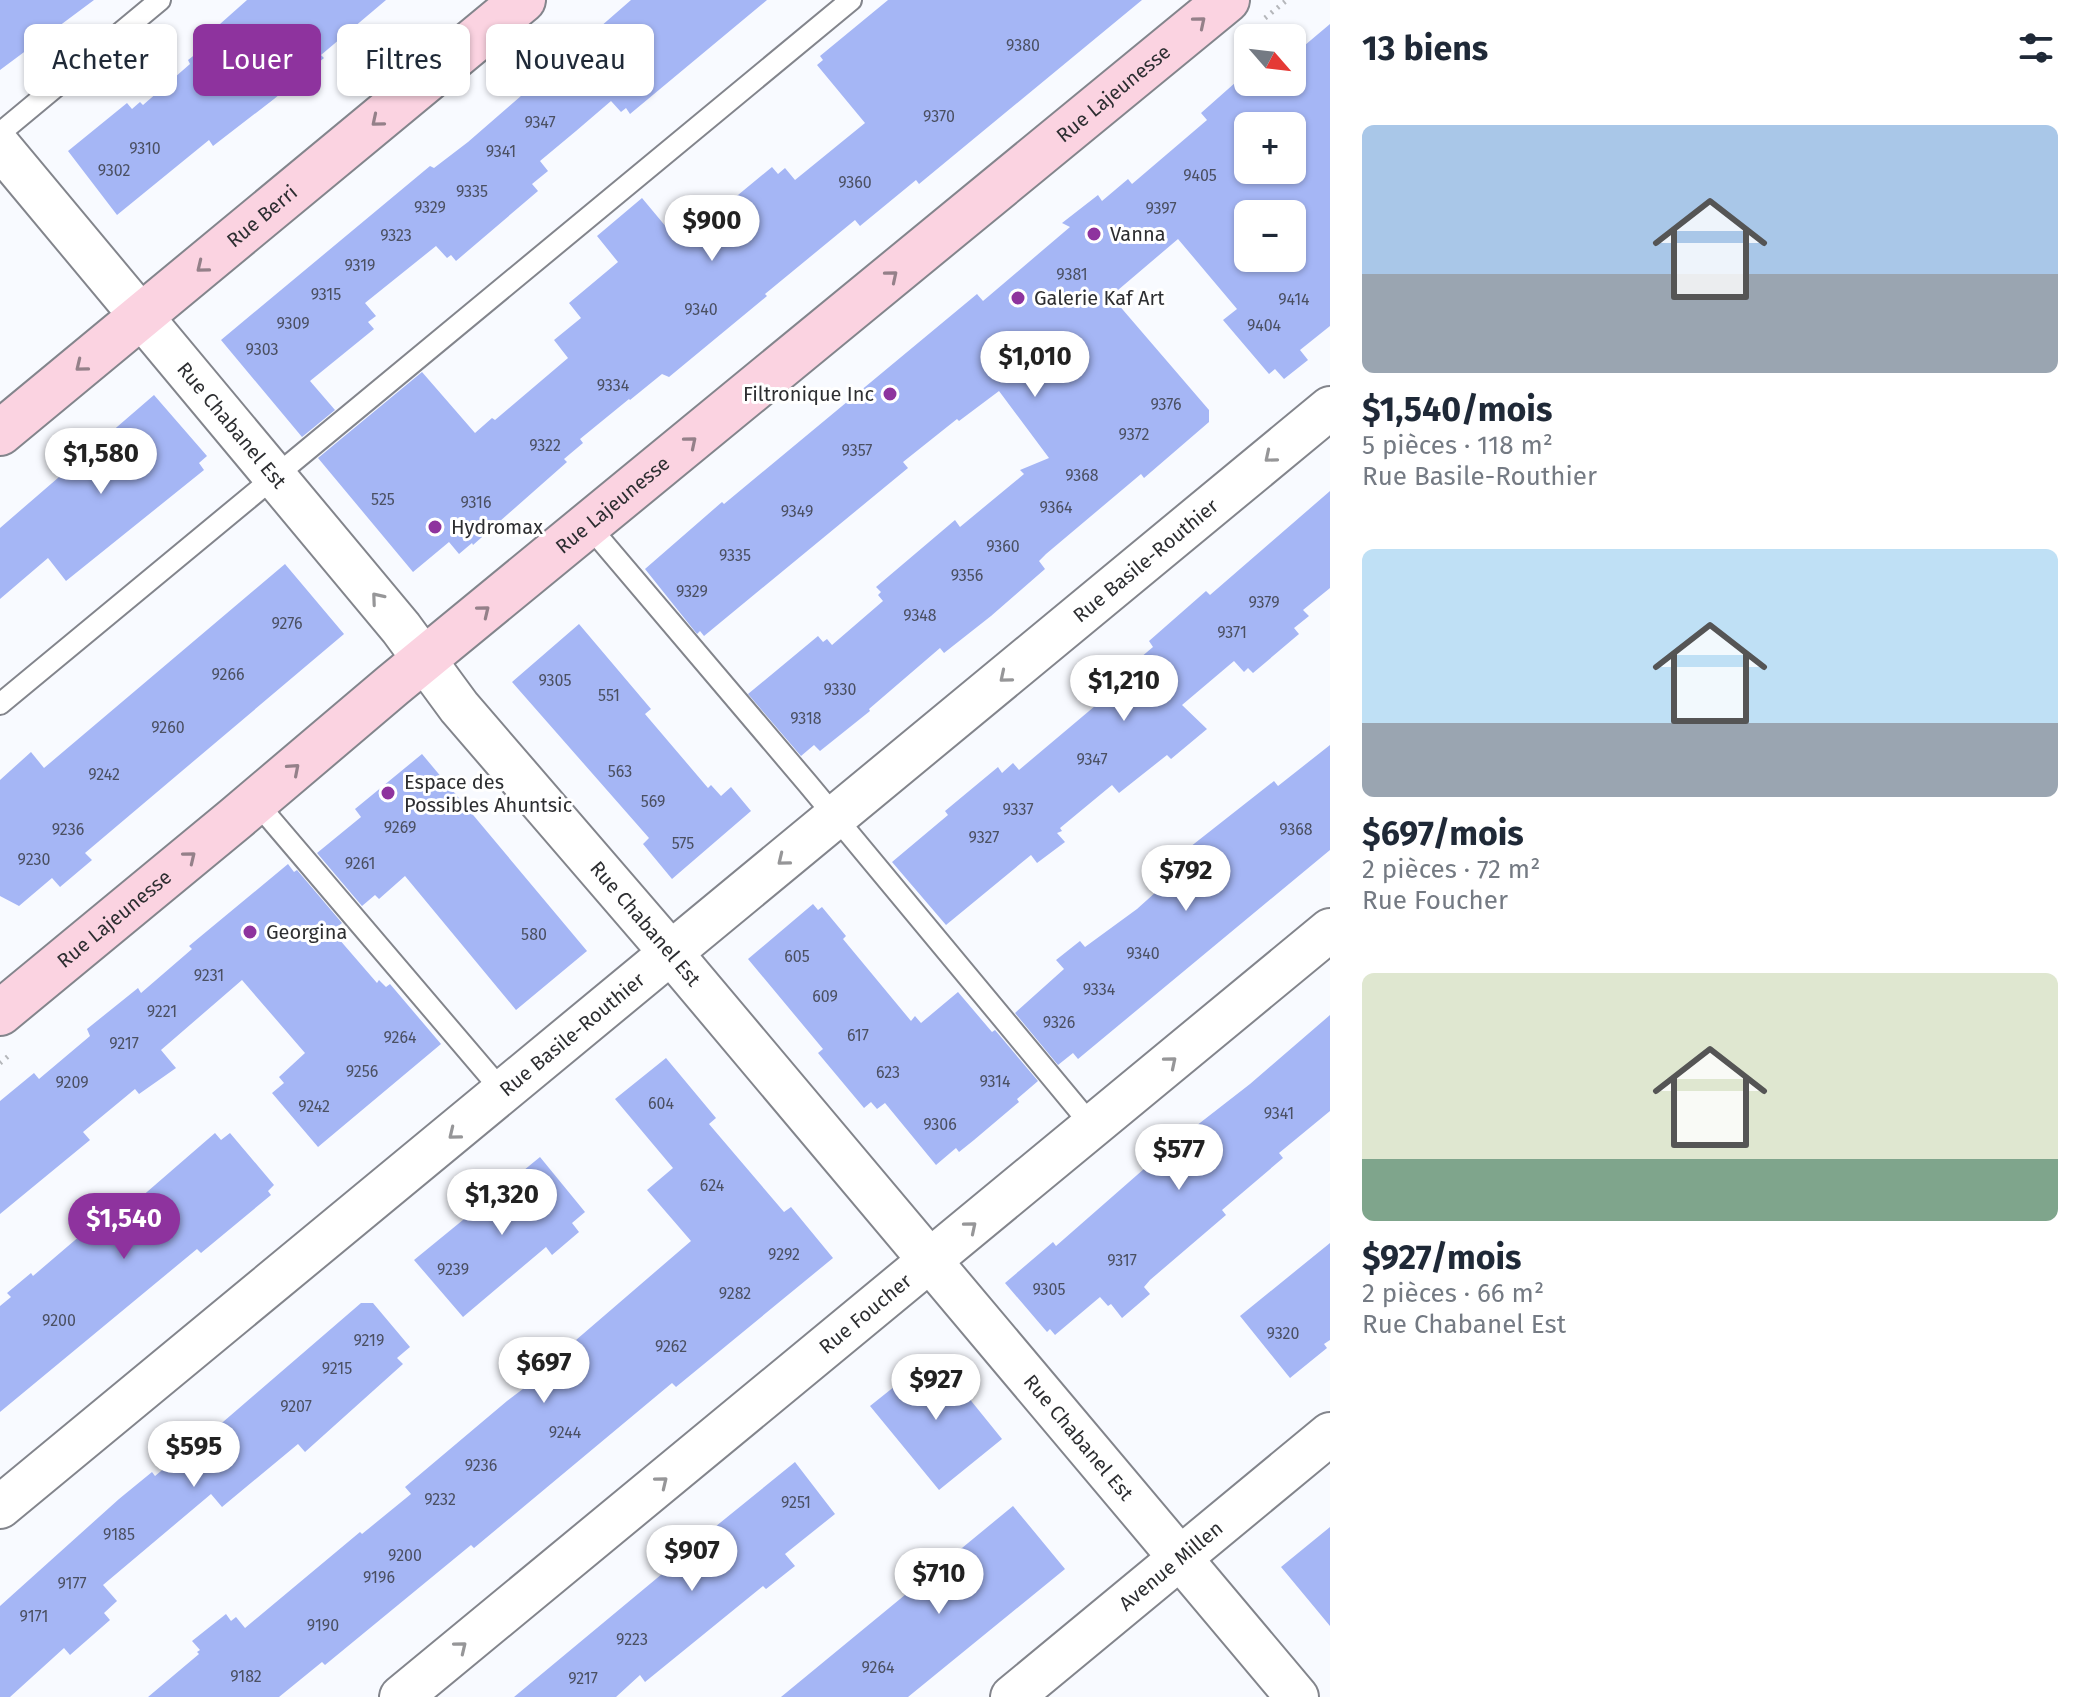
<!DOCTYPE html>
<html lang="fr">
<meta charset="utf-8">
<style>
:root{--surface:#fff;--page:#f2f2f3;--text:#1f2937;--muted:#747a83;--accent:#8e339e}
body{margin:0;font-family:"Fira Sans",sans-serif;background:var(--page);color:var(--text);height:100vh;display:flex;flex-direction:column;font-size:30px;white-space:nowrap}
*{box-sizing:border-box;margin:0}
p{font-size:26px;color:var(--muted)}
.icon{flex:none;width:44px;height:44px;fill:none;stroke:currentColor;stroke-width:2;stroke-linecap:round;stroke-linejoin:round}
.map{position:relative;flex:1;overflow:hidden}
.drawer{display:flex;flex-direction:column;background:var(--surface);width:760px}
.drawer>*{flex:none}
.top-card{position:absolute;left:24px;top:24px;width:760px;height:72px;display:flex;gap:16px}
.needle{width:52px;rotate:118deg}
.controls{position:absolute;left:1234px;top:24px;display:grid;gap:16px}
.controls a{display:grid;place-items:center;width:72px;height:72px;border-radius:12px;background:var(--surface);box-shadow:0 2px 6px #0004;font-size:40px}
.price{position:absolute;translate:-50% -68px;padding:0 18px;border-radius:28px;background:#fff;color:#222;font-size:26px;line-height:52px;filter:drop-shadow(0 2px 4px #0008)}
.price::after{content:'';position:absolute;left:50%;top:48px;width:24px;height:18px;margin-left:-12px;background:inherit;clip-path:polygon(0 0,100% 0,50% 100%)}
.price.selected{background:var(--accent);color:#fff}
ul{padding:0;list-style:none}
li{display:grid;align-content:center;gap:16px;height:424px;padding:0 32px}
li span{display:grid;place-items:center;height:248px;border-radius:12px;color:#555}
li>.icon{margin-inline-start:auto}
span .icon{width:144px;height:144px;fill:#fffc;stroke-width:1}
li b{font-size:34px}
h2{display:flex;justify-content:space-between;align-items:center;height:96px;padding:0 32px;font-size:34px}
.chip{padding:0 28px;border-radius:12px;background:var(--surface);box-shadow:0 2px 6px #0004;font-size:28px;line-height:72px}
.chip.selected{background:var(--accent);color:#fff}
main{display:flex;flex:1;min-height:0}
.map>svg:first-child{display:block}
</style>
<main>
<div class="map">
<svg width="1330" height="1697" viewBox="0 0 1330 1697">
<rect width="100%" height="100%" fill="#f8faff"/>
<path fill="#a5b6f5" fill-rule="evenodd" d="M0,0H94L0,70Z
M247,0H386L321,55L324,58L274,99L213,146L209,140L117,215L68,151L127,103L132,109L140,102L143,105L190,64L188,60L197,53L193,48Z
M631,0H767L630,114L626,108L621,112L611,101L576,131L540,161L548,171L532,184L538,191L456,261L451,255L447,258L436,246L365,303L376,316L368,322L374,329L310,381L335,410L302,437L221,340L430,166L434,168L468,142Z
M888,0H1142L919,184L916,180L860,226L855,220L765,294L767,296L669,377L662,374L630,400L629,399L580,439L583,443L564,459L567,462L473,545L472,543L459,554L449,542L413,572L318,458L422,372L475,433L492,418L495,420L568,358L554,340L581,318L569,303L618,262L597,236L642,198L677,240L706,216L709,219L772,167L778,174L785,168L795,180L865,123L817,65L823,60L820,56Z
M1330,24V326L1300,350L1308,360L1284,379L1275,369L1269,374L1223,320L1237,309L1178,239L1111,296L1209,410V422L1144,478L1141,474L1046,554L1039,561L1045,569L991,616L944,653L940,648L869,709L870,711L820,751L814,745L801,756L748,694L818,636L823,642L827,639L832,645L883,601L878,595L881,592L876,587L955,520L960,527L1024,474L1020,470L1049,458L999,391L959,421L957,419L903,462L908,468L704,636L700,631L697,634L645,569L722,502L724,504L977,294L983,301L1070,227L1062,223L1098,195L1102,201L1128,179L1132,184L1207,120L1201,113L1236,82H1292V56ZM1248,126H1292V170H1248ZM1248,214H1292V258H1248Z
M154,395L207,456L199,463L204,470L66,581L48,558L0,599V528Z
M1330,491V588L1303,610L1309,616L1294,628L1299,634L1253,673L1248,668L1244,672L1234,661L1182,705L1207,729L1171,759L1167,755L1119,793L1112,785L1060,828L1062,831L1057,833L1065,842L1037,863L1031,855L946,925L892,862L948,815L945,811L998,767L1002,773L1013,763L1019,770L1114,690L1109,684L1153,647L1149,641L1206,591L1210,595Z
M285,564L344,634L85,853L92,860L60,887L52,878L19,906L0,896V780L31,752L44,768Z
M579,624L651,709L645,714L708,788L711,785L721,796L731,787L751,811L672,879L643,844L649,838L512,682Z
M1330,745V850L1078,1059L1073,1053L1058,1065L1015,1013L1064,969L1056,960L1080,941L1085,947L1137,909L1197,855L1190,847L1274,781L1278,786Z
M422,754L587,951L516,1010L405,876L379,899L375,895L362,906L317,853L361,817L355,809Z
M288,864L294,872L297,870L342,923L332,931L377,983L379,980L386,987L390,984L441,1044L318,1147L272,1093L284,1083L279,1077L305,1053L242,980L161,1050L176,1068L139,1094L135,1089L83,1132L90,1140L0,1214V1101L34,1073L39,1079L90,1036L87,1029L138,988L141,993L192,949L189,946Z
M813,904L818,910L822,907L846,936L843,939L911,1021L915,1016L921,1023L958,992L992,1032L995,1030L1038,1081L1017,1099L1019,1102L974,1140L959,1152L956,1148L936,1165L885,1103L877,1109L871,1102L864,1108L818,1053L823,1049L748,959Z
M1330,1015V1111L1279,1153L1283,1158L1222,1210L1226,1215L1150,1280L1144,1287L1150,1294L1122,1318L1111,1304L1108,1306L1100,1297L1055,1335L1050,1329L1047,1332L1005,1283L1053,1242L1056,1246L1169,1147L1250,1084Z
M666,1058L716,1118L709,1124L784,1212L791,1207L833,1258L676,1387L672,1383L474,1548L471,1545L325,1665L322,1662L279,1697H148L199,1654L197,1652L200,1650L192,1641L226,1614L231,1621L236,1617L245,1628L360,1532L362,1534L411,1494L405,1487L507,1401L544,1373L543,1371L578,1342L576,1340L691,1241L647,1190L673,1168L615,1099Z
M215,1133L221,1140L230,1133L274,1185L268,1191L271,1195L201,1253L197,1249L0,1412V1306L11,1297L7,1293L31,1273L33,1276L88,1229L95,1237Z
M540,1157L585,1212L572,1223L579,1232L552,1255L546,1247L463,1317L414,1260Z
M1330,1243V1340L1324,1344L1327,1348L1290,1378L1240,1316Z
M361,1303H373L410,1347L397,1358L403,1364L305,1452L298,1444L222,1507L211,1494L103,1585L117,1601L104,1613L110,1620L70,1655L64,1648L10,1697H0V1606L119,1499L152,1472L155,1476L215,1426L216,1428Z
M934,1355L1002,1439L939,1490L870,1406Z
M795,1462L835,1514L785,1554L795,1566L766,1589L763,1586L645,1682L640,1675L616,1697H514L680,1559L678,1557Z
M1013,1506L1065,1569L1011,1613L908,1697H781Z
M1330,1527V1626L1281,1567Z"/>
<g fill="none" stroke-linecap="round" stroke-linejoin="round">
<g stroke="#83858c" stroke-width="24">
<path id="lane" d="M0,133L160,0
M589,526L808,784L1093,1127
M0,704L851,0
M256,802L504,1093"/>
</g>
<g stroke="#83858c" stroke-width="46">
<g id="street">
<path id="s1" d="M0,147L401,628L459,707L671,953L1297,1697"/>
<path id="s2" d="M0,1507L1330,408"/>
<path id="s3" d="M401,1697L1330,930"/>
<path id="s4" d="M1012,1697L1330,1434"/>
</g>
</g>
<g stroke="#83858c" stroke-width="48">
<g id="secondary">
<path id="s5" d="M0,433L523,0"/>
<path id="s6" d="M0,1013L235,819L393,685L1227,0"/>
</g>
</g>
<path stroke="#b5b7bb" stroke-width="5" stroke-dasharray="2 6" stroke-linecap="butt" d="M1265,18L1287,0
M0,1063L12,1053"/>
<use href="#lane" stroke="#fff" stroke-width="20"/>
<use href="#street" stroke="#fff" stroke-width="42"/>
<use href="#secondary" stroke="#fbd3e1" stroke-width="44"/>
</g>
<defs><path id="oneway-chevron" d="M-2-3.5L2.5 0L-2 3.5" fill="none" stroke-width="1.6" stroke-linecap="round" stroke-linejoin="round" transform="scale(2)"/></defs>
<g stroke="#948089">
<use href="#oneway-chevron" transform="translate(1200 22) rotate(-40)"/>
<use href="#oneway-chevron" transform="translate(377 121) rotate(140)"/>
<use href="#oneway-chevron" transform="translate(202 267) rotate(141)"/>
<use href="#oneway-chevron" transform="translate(892 276) rotate(-40)"/>
<use href="#oneway-chevron" transform="translate(81 366) rotate(141)"/>
<use href="#oneway-chevron" transform="translate(691 442) rotate(-40)"/>
<use href="#oneway-chevron" transform="translate(484 611) rotate(-39)"/>
<use href="#oneway-chevron" transform="translate(294 769) rotate(-41)"/>
<use href="#oneway-chevron" transform="translate(190 857) rotate(-39)"/>
</g>
<g stroke="#969698">
<use href="#oneway-chevron" transform="translate(1270 457) rotate(140)"/>
<use href="#oneway-chevron" transform="translate(377 598) rotate(-130)"/>
<use href="#oneway-chevron" transform="translate(1005 677) rotate(140)"/>
<use href="#oneway-chevron" transform="translate(783 860) rotate(141)"/>
<use href="#oneway-chevron" transform="translate(1171 1062) rotate(-40)"/>
<use href="#oneway-chevron" transform="translate(454 1134) rotate(141)"/>
<use href="#oneway-chevron" transform="translate(971 1227) rotate(-40)"/>
<use href="#oneway-chevron" transform="translate(662 1482) rotate(-39)"/>
<use href="#oneway-chevron" transform="translate(461 1647) rotate(-39)"/>
</g>
<g fill="#8e339e" stroke="#fff" stroke-width="3">
<circle cx="1094" cy="234" r="8"/>
<circle cx="1018" cy="298" r="8"/>
<circle cx="890" cy="394" r="8"/>
<circle cx="435" cy="527" r="8"/>
<circle cx="388" cy="793" r="8"/>
<circle cx="250" cy="932" r="8"/>
</g>
<g text-anchor="middle" dominant-baseline="central" stroke-width="6" stroke-linejoin="round" paint-order="stroke">
<g font-size="16" fill="#4b5062">
<text x="1023" y="45">9380</text>
<text x="939" y="116">9370</text>
<text x="540" y="122">9347</text>
<text x="145" y="148">9310</text>
<text x="501" y="151">9341</text>
<text x="114" y="170">9302</text>
<text x="1200" y="175">9405</text>
<text x="855" y="182">9360</text>
<text x="472" y="191">9335</text>
<text x="430" y="207">9329</text>
<text x="1161" y="208">9397</text>
<text x="396" y="235">9323</text>
<text x="360" y="265">9319</text>
<text x="1072" y="274">9381</text>
<text x="326" y="294">9315</text>
<text x="1294" y="299">9414</text>
<text x="701" y="309">9340</text>
<text x="293" y="323">9309</text>
<text x="1264" y="325">9404</text>
<text x="262" y="349">9303</text>
<text x="613" y="385">9334</text>
<text x="1166" y="404">9376</text>
<text x="1134" y="434">9372</text>
<text x="545" y="445">9322</text>
<text x="857" y="450">9357</text>
<text x="1082" y="475">9368</text>
<text x="383" y="499">525</text>
<text x="476" y="502">9316</text>
<text x="1056" y="507">9364</text>
<text x="797" y="511">9349</text>
<text x="1003" y="546">9360</text>
<text x="735" y="555">9335</text>
<text x="967" y="575">9356</text>
<text x="692" y="591">9329</text>
<text x="1264" y="602">9379</text>
<text x="920" y="615">9348</text>
<text x="287" y="623">9276</text>
<text x="1232" y="632">9371</text>
<text x="228" y="674">9266</text>
<text x="555" y="680">9305</text>
<text x="840" y="689">9330</text>
<text x="609" y="695">551</text>
<text x="806" y="718">9318</text>
<text x="168" y="727">9260</text>
<text x="1092" y="759">9347</text>
<text x="620" y="771">563</text>
<text x="104" y="774">9242</text>
<text x="653" y="801">569</text>
<text x="1018" y="809">9337</text>
<text x="400" y="827">9269</text>
<text x="68" y="829">9236</text>
<text x="1296" y="829">9368</text>
<text x="984" y="837">9327</text>
<text x="683" y="843">575</text>
<text x="34" y="859">9230</text>
<text x="360" y="863">9261</text>
<text x="534" y="934">580</text>
<text x="1143" y="953">9340</text>
<text x="797" y="956">605</text>
<text x="209" y="975">9231</text>
<text x="1099" y="989">9334</text>
<text x="825" y="996">609</text>
<text x="162" y="1011">9221</text>
<text x="1059" y="1022">9326</text>
<text x="858" y="1035">617</text>
<text x="400" y="1037">9264</text>
<text x="124" y="1043">9217</text>
<text x="362" y="1071">9256</text>
<text x="888" y="1072">623</text>
<text x="995" y="1081">9314</text>
<text x="72" y="1082">9209</text>
<text x="661" y="1103">604</text>
<text x="314" y="1106">9242</text>
<text x="1279" y="1113">9341</text>
<text x="940" y="1124">9306</text>
<text x="712" y="1185">624</text>
<text x="784" y="1254">9292</text>
<text x="1122" y="1260">9317</text>
<text x="453" y="1269">9239</text>
<text x="1049" y="1289">9305</text>
<text x="735" y="1293">9282</text>
<text x="59" y="1320">9200</text>
<text x="1283" y="1333">9320</text>
<text x="369" y="1340">9219</text>
<text x="671" y="1346">9262</text>
<text x="337" y="1368">9215</text>
<text x="296" y="1406">9207</text>
<text x="565" y="1432">9244</text>
<text x="481" y="1465">9236</text>
<text x="440" y="1499">9232</text>
<text x="796" y="1502">9251</text>
<text x="119" y="1534">9185</text>
<text x="405" y="1555">9200</text>
<text x="379" y="1577">9196</text>
<text x="72" y="1583">9177</text>
<text x="34" y="1616">9171</text>
<text x="323" y="1625">9190</text>
<text x="632" y="1639">9223</text>
<text x="878" y="1667">9264</text>
<text x="246" y="1676">9182</text>
<text x="583" y="1678">9217</text>
</g>
<g font-size="20" fill="#2d2e31" stroke="#fff">
<text stroke="none"><textPath href="#s6" startOffset="1444">Rue Lajeunesse</textPath></text>
<text stroke="none"><textPath href="#s5" startOffset="340">Rue Berri</textPath></text>
<text stroke="none"><textPath href="#s1" startOffset="362">Rue Chabanel Est</textPath></text>
<text stroke="none"><textPath href="#s6" startOffset="796">Rue Lajeunesse</textPath></text>
<text stroke="none"><textPath href="#s2" startOffset="1486">Rue Basile-Routhier</textPath></text>
<text stroke="none"><textPath href="#s6" startOffset="148">Rue Lajeunesse</textPath></text>
<text stroke="none"><textPath href="#s1" startOffset="1010">Rue Chabanel Est</textPath></text>
<text stroke="none"><textPath href="#s2" startOffset="742">Rue Basile-Routhier</textPath></text>
<text stroke="none"><textPath href="#s3" startOffset="602">Rue Foucher</textPath></text>
<text stroke="none"><textPath href="#s1" startOffset="1682">Rue Chabanel Est</textPath></text>
<text stroke="none"><textPath href="#s4" startOffset="206">Avenue Millen</textPath></text>
</g>
<g font-size="20" fill="#2d2e31" stroke="#fff" text-anchor="start">
<text x="1110" y="234">Vanna</text>
<text x="1034" y="298">Galerie Kaf Art</text>
<text x="874" y="394" text-anchor="end">Filtronique Inc</text>
<text x="451" y="527">Hydromax</text>
<text x="404" y="782">Espace des<tspan x="404" dy="23">Possibles Ahuntsic</tspan></text>
<text x="266" y="932">Georgina</text>
</g>
</g>
</svg>
<div class="controls">
<a><svg class="needle" viewBox="-14 -14 28 28"><path d="M0-13l5 13h-10z" fill="#e53935"/><path d="M0 13l5-13h-10z" fill="#747a83"/></svg></a>
<a>+</a>
<a>−</a>
</div>
<b class="price" style="left:712px;top:263px">$900</b>
<b class="price" style="left:1035px;top:399px">$1,010</b>
<b class="price" style="left:101px;top:496px">$1,580</b>
<b class="price" style="left:1124px;top:723px">$1,210</b>
<b class="price" style="left:1186px;top:913px">$792</b>
<b class="price" style="left:1179px;top:1192px">$577</b>
<b class="price" style="left:502px;top:1237px">$1,320</b>
<b class="price selected" style="left:124px;top:1261px">$1,540</b>
<b class="price" style="left:544px;top:1405px">$697</b>
<b class="price" style="left:936px;top:1422px">$927</b>
<b class="price" style="left:194px;top:1489px">$595</b>
<b class="price" style="left:692px;top:1593px">$907</b>
<b class="price" style="left:939px;top:1616px">$710</b>
<div class="top-card">
<a class="chip">Acheter</a>
<a class="chip selected">Louer</a>
<a class="chip">Filtres</a>
<a class="chip">Nouveau</a>
</div>
</div>
<section class="drawer">
<h2>13 biens<svg class="icon" aria-label="filters" viewBox="0 0 24 24"><path d="M4 7h16M4 17h16"/><circle cx="9" cy="7" r="2"/><circle cx="15" cy="17" r="2"/></svg></h2>
<ul>
<li><span style="background:linear-gradient(#a9c7e8 60%,#9aa5b1 0)"><svg class="icon" aria-label="home" viewBox="0 0 24 24"><path d="M3 11l9-7 9 7M6 9v11h12V9"/></svg></span><div><b>$1,540/mois</b><p>5 pièces · 118 m²</p><p>Rue Basile-Routhier</p></div></li>
<li><span style="background:linear-gradient(#bfe0f5 70%,#9aa5b1 0)"><svg class="icon" aria-label="home" viewBox="0 0 24 24"><path d="M3 11l9-7 9 7M6 9v11h12V9"/></svg></span><div><b>$697/mois</b><p>2 pièces · 72 m²</p><p>Rue Foucher</p></div></li>
<li><span style="background:linear-gradient(#dfe7d0 75%,#7fa58c 0)"><svg class="icon" aria-label="home" viewBox="0 0 24 24"><path d="M3 11l9-7 9 7M6 9v11h12V9"/></svg></span><div><b>$927/mois</b><p>2 pièces · 66 m²</p><p>Rue Chabanel Est</p></div></li>
</ul>
</section>
</main>
